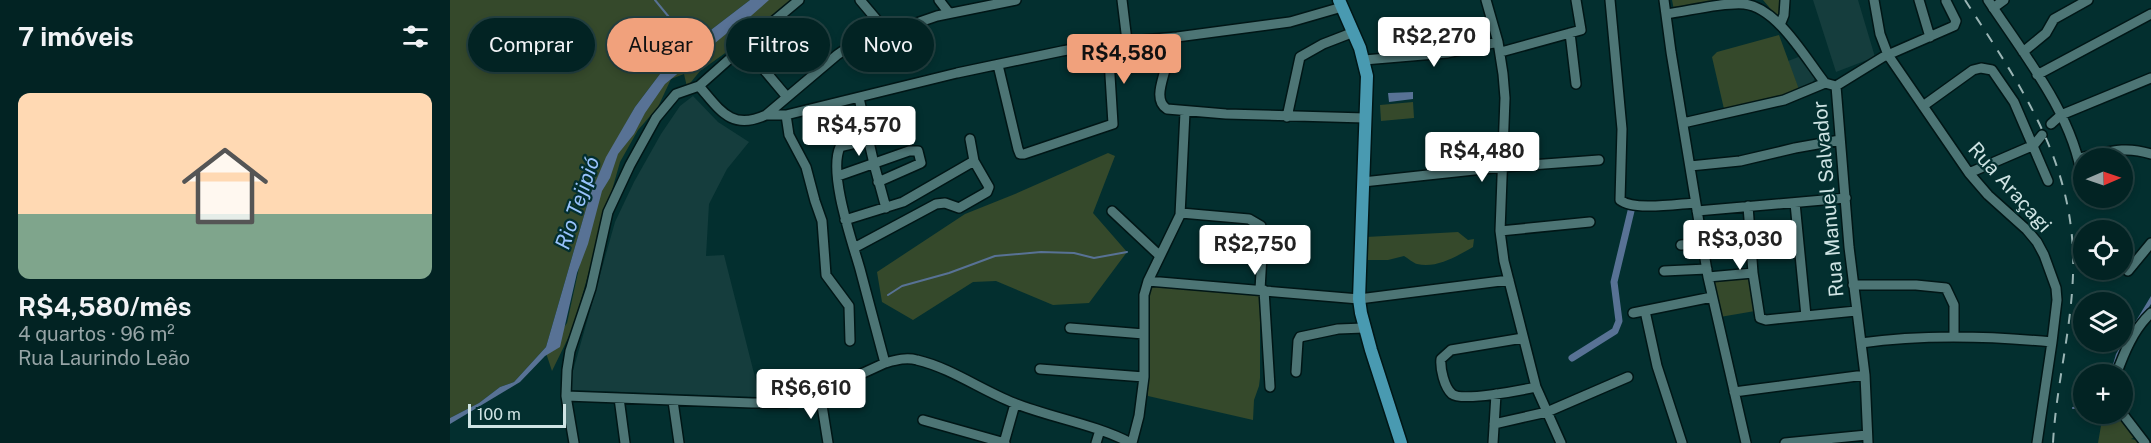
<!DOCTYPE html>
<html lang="pt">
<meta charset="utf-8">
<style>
:root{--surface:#022323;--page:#0c2b2b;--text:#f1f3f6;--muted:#96a4a6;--line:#234041;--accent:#f1a17c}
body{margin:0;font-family:"Public Sans",sans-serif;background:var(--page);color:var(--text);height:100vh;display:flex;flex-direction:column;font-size:22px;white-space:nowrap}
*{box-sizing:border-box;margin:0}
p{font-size:20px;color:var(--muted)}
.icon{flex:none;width:33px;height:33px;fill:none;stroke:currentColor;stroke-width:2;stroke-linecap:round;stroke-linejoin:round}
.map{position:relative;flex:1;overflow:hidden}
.sheet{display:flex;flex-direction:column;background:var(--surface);width:450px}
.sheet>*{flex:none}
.guide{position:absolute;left:18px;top:18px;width:570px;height:54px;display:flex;gap:12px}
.needle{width:39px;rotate:88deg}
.fabs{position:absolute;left:1623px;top:148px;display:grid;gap:12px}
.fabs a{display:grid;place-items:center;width:60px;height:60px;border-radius:50%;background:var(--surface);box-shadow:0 3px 9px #0003,0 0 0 2px var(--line);font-size:30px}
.scale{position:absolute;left:18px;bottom:15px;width:98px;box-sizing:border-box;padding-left:6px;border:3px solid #cfe4e4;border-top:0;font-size:16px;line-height:21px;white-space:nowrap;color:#cfe4e4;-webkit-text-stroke:4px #032f2f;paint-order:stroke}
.price{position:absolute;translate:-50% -51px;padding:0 14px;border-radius:6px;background:#fff;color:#222;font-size:20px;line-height:39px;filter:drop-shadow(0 2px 3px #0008)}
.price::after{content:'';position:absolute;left:50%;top:36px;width:18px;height:14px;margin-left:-9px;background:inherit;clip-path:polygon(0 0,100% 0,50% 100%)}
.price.on{background:var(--accent);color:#111}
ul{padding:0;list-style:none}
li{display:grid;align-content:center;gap:12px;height:318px;padding:0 18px}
li span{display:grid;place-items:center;height:186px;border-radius:12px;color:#555}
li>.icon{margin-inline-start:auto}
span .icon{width:108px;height:108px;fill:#fffc;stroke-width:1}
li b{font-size:26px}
h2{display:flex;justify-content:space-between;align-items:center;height:72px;padding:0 18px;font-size:26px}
.pill{padding:0 21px;border-radius:27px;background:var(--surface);box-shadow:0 3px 9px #0003,0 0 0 2px var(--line);font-size:21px;line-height:54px}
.pill.on{background:var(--accent);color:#111}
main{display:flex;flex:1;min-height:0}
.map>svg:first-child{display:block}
</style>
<main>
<section class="sheet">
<h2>7 imóveis<svg class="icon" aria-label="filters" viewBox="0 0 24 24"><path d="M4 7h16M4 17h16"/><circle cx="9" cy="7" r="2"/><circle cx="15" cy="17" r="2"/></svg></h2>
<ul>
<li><span style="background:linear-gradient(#ffd9b3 65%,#7fa58c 0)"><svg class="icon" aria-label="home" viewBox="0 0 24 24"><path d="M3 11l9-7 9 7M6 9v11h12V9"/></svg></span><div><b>R$4,580/mês</b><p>4 quartos · 96 m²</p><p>Rua Laurindo Leão</p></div></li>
</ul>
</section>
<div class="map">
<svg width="1701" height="443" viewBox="0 0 1701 443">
<rect width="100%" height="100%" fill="#032f2f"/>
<path fill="#153d3d" d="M1363,0H1408L1425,57L1386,72Z
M1351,56L1365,78L1361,85L1349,90L1338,61Z
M243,96L268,122L299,142L277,169L259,204L256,256L274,255L310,397L121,390V378L165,222L184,182L211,134L230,106Z"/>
<path fill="#35492b" d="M0,0H300L219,62L185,107L157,157L140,195L96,347L64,382L50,387L29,403L0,418Z
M317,0H344L306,31L250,71L237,87L234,74L221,79L208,107L188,130L170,162L123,328L102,371L96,353L117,323L132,254L155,171L222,72Z
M1222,0H1281L1224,10Z
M1313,0H1334L1330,20Z
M1329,35L1350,92L1274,109L1262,57L1267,52Z
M963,102L964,118L931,121L930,105Z
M658,153L665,156L643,213L677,252L639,303L603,305L546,281L523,282L463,320L432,302L427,272L515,214L565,194Z
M1008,232L1018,240L1024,239L1023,247C1007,256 986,269 967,264C963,263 958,258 954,256L938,260H916V237Z
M1301,276L1305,311L1270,317L1263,283L1265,280Z
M701,286L810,293V378L809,386L804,400L803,420L698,396V298Z
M1653,414H1665L1685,437L1681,439L1686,440L1688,443H1648Z"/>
<path fill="#587295" d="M300,0H319L285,30L276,34L215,84L195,113L184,134L168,154L160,178L152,191L138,244L127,273L110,347L95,356L70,382L0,424V418L29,403L50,387L64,382L96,347L140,195L156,157L185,107L219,62Z
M963,92V99L939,102L938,93Z
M1701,296V304L1680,335L1663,375H1660L1666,354Z"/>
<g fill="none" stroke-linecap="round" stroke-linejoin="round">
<path stroke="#587295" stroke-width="2" d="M205,0L223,22L248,41
M438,295L452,286L499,273L545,256L591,252L624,253L644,258L677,252
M1623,408L1634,406"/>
<path stroke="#587295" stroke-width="7" d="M1122,358L1165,331L1169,321L1164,282L1181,211"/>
<g stroke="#001616" stroke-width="12">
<path id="minor" d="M410,0L437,32
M489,0L499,13
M672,0L677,41
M1036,0L1048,42L1053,74L1055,98L1050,231L1054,261L1086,387L1111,443
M1160,0L1172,129L1170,200C1184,211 1227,204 1245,203
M1214,0L1221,52L1258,277L1296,443
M1424,0L1430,34L1438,55L1519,173L1538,195L1577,230L1587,242L1594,255L1606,288L1607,300L1602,342L1587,443
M1469,0L1480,37
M1538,0C1573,53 1624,116 1632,179
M1543,8L1554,0
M1216,14C1239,11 1273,2 1294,4C1327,7 1356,59 1375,83L1386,86
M1330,25L1334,15L1335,0
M1120,33L1126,84
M294,46L337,97
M1051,52L1131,30L1126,0
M1573,52L1596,33L1604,19L1638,0
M914,60L997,53L1048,42
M548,65L568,149L570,154H574L663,124L658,43
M715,70C712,82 704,101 717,109L776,114L915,118
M1587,75L1701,14
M249,86C270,110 281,131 316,115L387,55L400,46L487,16L566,0
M1386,86L1399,247L1415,375L1418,443
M1386,86L1433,57L1504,26L1506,21L1496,1
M409,98L424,164L436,208
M1473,106L1523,70L1531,68L1542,70L1564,102L1598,181
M316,115H336L507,73L612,51L658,43L727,37L840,22L892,7
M336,115L339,135L356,167L365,201L372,221L376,275L399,306L400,341
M837,117L850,57L873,44L904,32
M1233,123L1334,100L1375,83
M1601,124L1611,115L1701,78
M419,140L390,147C378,173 402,241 410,269C418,300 427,332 435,363
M1629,158C1656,153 1673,145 1701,154
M1240,166L1290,161L1345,148L1390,140
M1519,173L1584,145L1592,135
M388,176L459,151H468L471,163L428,182
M913,182L1052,167L1149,160
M1345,203L1356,316
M1298,206L1303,273L1310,318L1316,320L1406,311
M662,211L710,256
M1247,211L1396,198
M731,213L799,219L811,226L813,237L810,290
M395,220L453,202L524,161
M1050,231L1140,222
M1231,245L1252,243
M404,248L486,204L495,203L509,208L537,192L539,187L524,161L520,139
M1214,271L1257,269
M1678,271L1701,243
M1258,277L1303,273
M698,281L909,299L1059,280
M1403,285H1466L1496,288L1504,305V337
M814,290L820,387
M1195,311L1207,366L1232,443
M1183,313L1262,297
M620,328L694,334
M1073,338L1001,350L991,359C990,368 994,387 1002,394C1012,402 1072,390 1086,387
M1411,343C1474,334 1539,336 1602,342
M590,369L694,377
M846,372L848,341L850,337L888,329L914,328
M1666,375C1674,353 1683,330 1701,313
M1284,392L1415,375
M370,393L378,443
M116,396L302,403H336L359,398L435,363C446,360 456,357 467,360C501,368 531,390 564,403C602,418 644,424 681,443
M169,398L175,443
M223,401L229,443
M1672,413L1695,443
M473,420L555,443
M1044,424L1097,412L1178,377
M124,443L116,396L117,370L120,351L141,288L158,212L180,165L206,118L226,94L249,86L294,46L349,0
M554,443L565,404
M646,443L650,430
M682,443L689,416L694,377V295L698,281L730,215L735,112
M1043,443L1046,394
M1335,443L1417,435"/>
</g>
<g stroke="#001616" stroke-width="15">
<path id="major" d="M889,0L910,48L917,76L909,299L911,313L921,350L951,443"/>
</g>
<use href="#minor" stroke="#4d7575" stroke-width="9"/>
<use href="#major" stroke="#499ab1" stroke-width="12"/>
<path stroke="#9ab5b5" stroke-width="2" stroke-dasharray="10 10" stroke-linecap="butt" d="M1515,0C1572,88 1627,165 1623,275C1621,332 1606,387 1603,443"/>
</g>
<g text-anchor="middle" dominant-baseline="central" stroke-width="4.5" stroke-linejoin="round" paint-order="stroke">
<g font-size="20" fill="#cfe4e4" stroke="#032f2f">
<text transform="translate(1560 187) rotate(48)">Rua Araçagi</text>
<text transform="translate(1378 199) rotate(-95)">Rua Manuel Salvador</text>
</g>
<g font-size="21" font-style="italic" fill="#99c3fd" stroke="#032f2f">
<text transform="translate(127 203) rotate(-71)">Rio Tejipió</text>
</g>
</g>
</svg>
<div class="fabs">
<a><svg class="needle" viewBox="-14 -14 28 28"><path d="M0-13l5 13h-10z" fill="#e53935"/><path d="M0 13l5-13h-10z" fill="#96a4a6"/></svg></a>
<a><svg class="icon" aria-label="locate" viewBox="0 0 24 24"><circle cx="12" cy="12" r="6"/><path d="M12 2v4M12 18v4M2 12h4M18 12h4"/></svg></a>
<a><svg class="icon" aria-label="layers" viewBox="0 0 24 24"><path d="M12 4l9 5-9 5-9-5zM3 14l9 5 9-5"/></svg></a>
<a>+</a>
</div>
<div class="scale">100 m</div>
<b class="price" style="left:984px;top:68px">R$2,270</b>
<b class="price on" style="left:674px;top:85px">R$4,580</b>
<b class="price" style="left:409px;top:157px">R$4,570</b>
<b class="price" style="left:1032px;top:183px">R$4,480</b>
<b class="price" style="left:1290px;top:271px">R$3,030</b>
<b class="price" style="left:805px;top:276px">R$2,750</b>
<b class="price" style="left:361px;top:420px">R$6,610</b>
<div class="guide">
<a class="pill">Comprar</a>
<a class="pill on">Alugar</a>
<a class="pill">Filtros</a>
<a class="pill">Novo</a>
</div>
</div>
</main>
